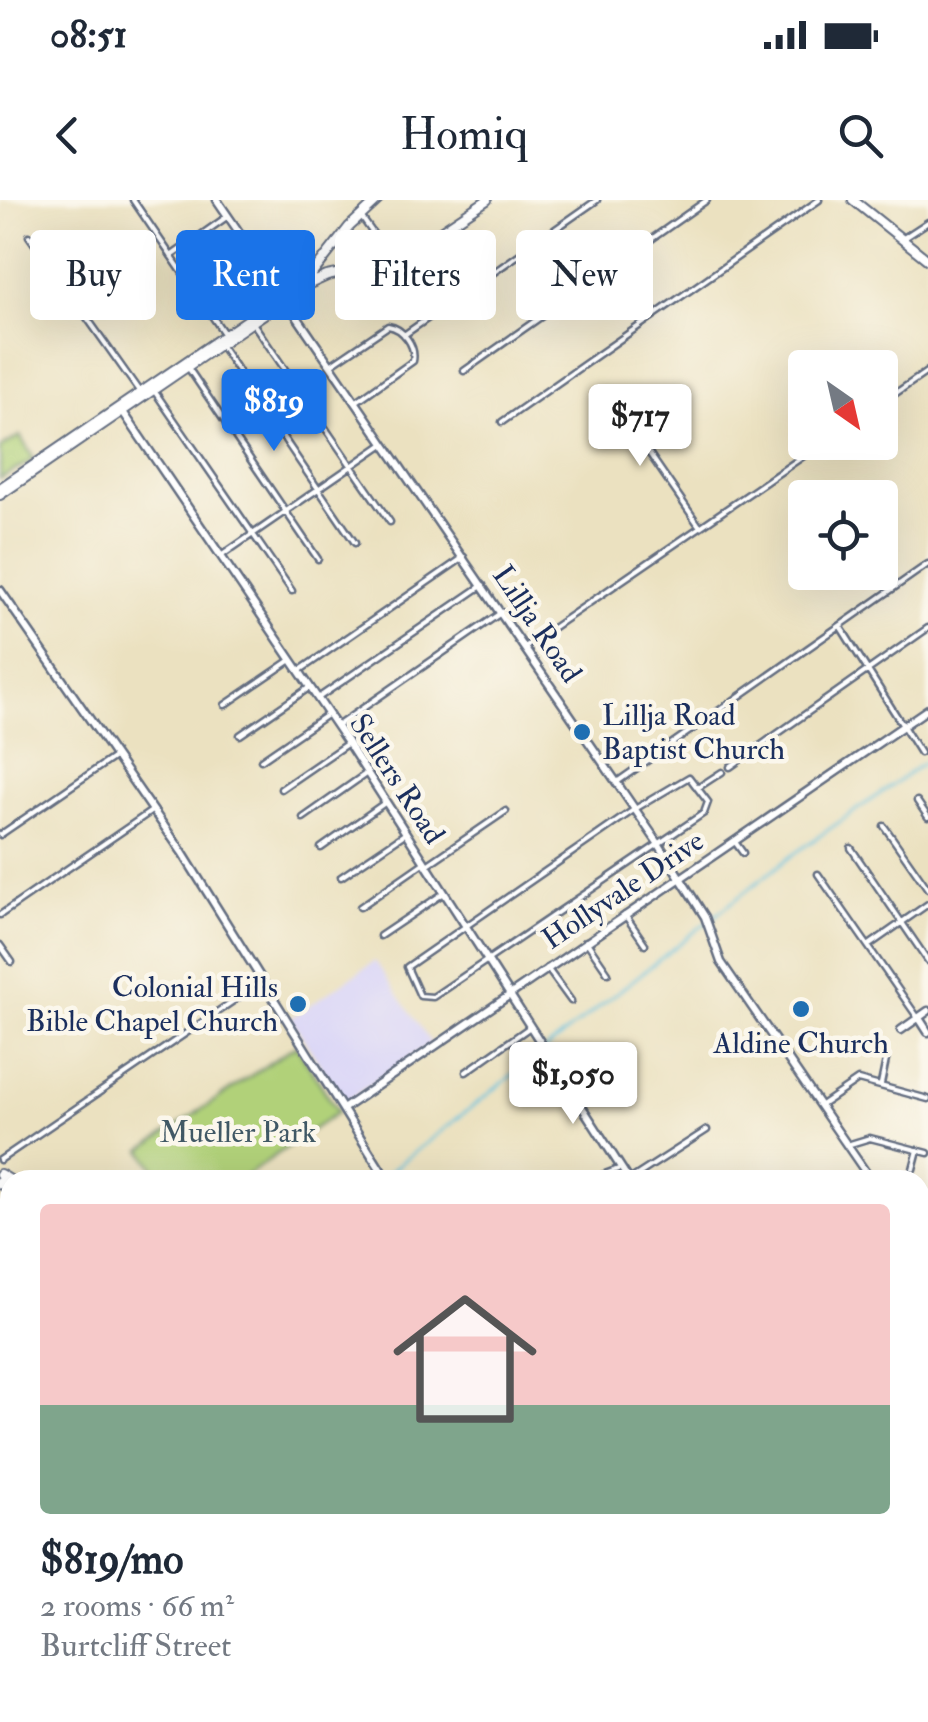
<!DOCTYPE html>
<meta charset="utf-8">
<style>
:root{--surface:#fff;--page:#f2f2f3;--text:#1f2937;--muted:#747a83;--accent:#1a73e8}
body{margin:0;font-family:"IM FELL Double Pica",serif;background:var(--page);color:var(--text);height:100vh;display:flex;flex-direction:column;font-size:38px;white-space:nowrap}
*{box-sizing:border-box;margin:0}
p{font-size:32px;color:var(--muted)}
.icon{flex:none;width:55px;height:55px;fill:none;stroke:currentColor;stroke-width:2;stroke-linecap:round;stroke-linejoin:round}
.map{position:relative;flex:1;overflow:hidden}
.drawer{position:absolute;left:0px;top:970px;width:930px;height:552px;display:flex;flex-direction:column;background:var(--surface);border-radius:30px 30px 0 0;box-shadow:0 10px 40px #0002}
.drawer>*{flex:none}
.hud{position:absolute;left:30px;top:30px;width:870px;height:90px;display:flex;gap:20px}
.needle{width:65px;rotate:146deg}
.tools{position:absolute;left:788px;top:150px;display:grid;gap:20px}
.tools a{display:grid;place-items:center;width:110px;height:110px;border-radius:10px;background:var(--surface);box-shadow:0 10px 40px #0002;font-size:50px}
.price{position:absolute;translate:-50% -85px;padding:0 22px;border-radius:10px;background:#fff;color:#222;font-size:32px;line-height:65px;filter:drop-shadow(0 2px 5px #0008)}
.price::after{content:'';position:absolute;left:50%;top:60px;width:30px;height:22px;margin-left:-15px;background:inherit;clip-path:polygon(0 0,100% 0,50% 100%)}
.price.on{background:var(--accent);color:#fff}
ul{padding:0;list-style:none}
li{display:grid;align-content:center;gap:20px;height:530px;padding:0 40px}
li span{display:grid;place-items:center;height:310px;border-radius:10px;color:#555}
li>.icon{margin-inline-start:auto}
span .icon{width:180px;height:180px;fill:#fffc;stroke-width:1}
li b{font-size:42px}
.chip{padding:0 35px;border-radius:10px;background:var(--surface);box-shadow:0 10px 40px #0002;font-size:35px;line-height:90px}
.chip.on{background:var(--accent);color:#fff}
.status{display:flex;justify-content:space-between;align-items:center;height:70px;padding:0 50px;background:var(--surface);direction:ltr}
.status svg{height:28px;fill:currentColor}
header{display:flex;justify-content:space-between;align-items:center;height:130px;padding:0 40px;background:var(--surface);font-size:45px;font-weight:600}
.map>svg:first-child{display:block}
</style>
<div class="status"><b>08:51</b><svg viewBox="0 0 49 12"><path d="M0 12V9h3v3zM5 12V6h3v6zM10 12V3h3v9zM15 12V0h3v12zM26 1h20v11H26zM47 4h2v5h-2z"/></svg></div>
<header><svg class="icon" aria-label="back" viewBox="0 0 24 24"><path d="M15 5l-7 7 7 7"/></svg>Homiq<svg class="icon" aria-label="search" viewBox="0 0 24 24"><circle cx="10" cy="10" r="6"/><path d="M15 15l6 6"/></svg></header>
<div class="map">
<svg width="928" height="1522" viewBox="0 0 928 1522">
<rect width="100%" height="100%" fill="#fbf7ec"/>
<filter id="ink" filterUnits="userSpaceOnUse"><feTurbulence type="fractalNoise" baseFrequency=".01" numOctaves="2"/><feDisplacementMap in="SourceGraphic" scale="20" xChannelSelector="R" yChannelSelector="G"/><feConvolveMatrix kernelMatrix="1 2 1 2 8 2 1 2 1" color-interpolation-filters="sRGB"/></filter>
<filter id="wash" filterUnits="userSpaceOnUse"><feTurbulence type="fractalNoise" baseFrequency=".0048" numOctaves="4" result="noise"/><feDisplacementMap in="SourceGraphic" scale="40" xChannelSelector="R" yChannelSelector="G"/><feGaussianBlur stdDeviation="2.25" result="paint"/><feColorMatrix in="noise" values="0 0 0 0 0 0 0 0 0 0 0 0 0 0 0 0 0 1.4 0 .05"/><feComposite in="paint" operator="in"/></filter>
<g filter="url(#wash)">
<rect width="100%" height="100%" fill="#ebe1c0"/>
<path fill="#dad6f7" d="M375,761L431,843L343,903L291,818Z"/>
<path fill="#b1d179" stroke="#66806c" stroke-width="2.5" d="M20,236L34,259L0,279V248Z
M296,845L338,912L240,980H163L142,950Z"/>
<path fill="#8cb369" stroke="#547164" stroke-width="2.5" d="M678,1513H778L788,1522H691Z"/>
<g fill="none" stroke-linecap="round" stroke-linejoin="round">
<path stroke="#61c1df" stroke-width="2.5" d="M379,980L791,656L928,560
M0,1236L10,1232"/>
</g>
</g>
<g filter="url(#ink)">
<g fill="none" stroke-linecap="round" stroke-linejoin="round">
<g stroke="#646d80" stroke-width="9">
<path id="minor" d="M133,0L223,132
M360,15L392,60
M29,36L139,191
M902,39L928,22
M171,56L228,16
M253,123L390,322
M404,135L597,0
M221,146L355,343
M332,164L388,126C403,128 416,146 413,161L357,201
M189,169L318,359
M464,171L707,0
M155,192L292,391
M607,192L700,327
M880,204L928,171
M502,222L819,0
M221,356L382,245
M840,426L920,553
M525,447L824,242
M299,471L464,357
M318,498L483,385
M225,505L291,460
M337,526L502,412
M240,535L310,487
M261,560L328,514
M730,567L928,428
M689,577L708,602L704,613L433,797L420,796L407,767L635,609Z
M617,582L928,364
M699,587L722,572
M281,589L348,543
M917,601L928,617
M303,618L367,573
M884,626L928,689
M0,635L114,557
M735,642L743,653
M321,648L386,602
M851,648L928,761
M427,665L506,611
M818,674L918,818
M341,677L406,633
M360,707L425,662
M0,715L153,610
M625,715L645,744
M380,736L444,693
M586,741L608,773
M0,745L12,762
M868,746L928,704
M547,768L571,801
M466,872L530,827
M881,884L886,860
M820,906L858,880L928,899
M847,945L870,938L928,953
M0,960L261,782
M913,969L918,950
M631,979L707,930
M589,980L621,968
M0,1175L10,1168
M920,1482L928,1477
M383,1512L389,1522
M152,1522L166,1512
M863,1522L877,1512"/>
</g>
<g stroke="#646d80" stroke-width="11">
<path id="tertiary" d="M217,0L658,643L705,717L721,762L871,980
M121,209L348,543L629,980
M0,390L182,652L387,980
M919,818L928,832
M901,830L928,811
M343,909L928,509
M920,1051L928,1063
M0,1312L10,1327
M920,1401L928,1412
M139,1512L146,1522
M783,1512L793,1522"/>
</g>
<g stroke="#646d80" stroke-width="12">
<path id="secondary" d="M853,0L928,60
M0,288L309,78L349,27L378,0
M0,295L305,86L327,76L394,62L487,0
M0,974L10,980
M0,1036L10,1045
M479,1512L489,1522
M544,1512L554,1522"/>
</g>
<g stroke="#646d80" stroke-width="16">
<path id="motorway" d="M0,982L10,988
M0,1026L10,1036
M489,1512L498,1522
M501,1512L510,1522"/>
</g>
<use href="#minor" stroke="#fff" stroke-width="4"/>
<use href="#tertiary" stroke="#fff" stroke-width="6"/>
<use href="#secondary" stroke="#fff" stroke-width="8"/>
<use href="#motorway" stroke="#fff" stroke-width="11"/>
<g stroke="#1b2f5e" stroke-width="6">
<path id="rail" d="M0,1014L10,1023
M519,1512L529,1522"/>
</g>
<use href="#rail" stroke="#fbf7ec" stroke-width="2.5" stroke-dasharray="8" stroke-linecap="butt"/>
</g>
</g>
<g fill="#1f6fb2" stroke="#fbf7ec" stroke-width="4">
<circle cx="582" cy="532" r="10"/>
<circle cx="298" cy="804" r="10"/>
<circle cx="801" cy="809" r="10"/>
</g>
<g text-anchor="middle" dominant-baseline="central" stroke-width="9" stroke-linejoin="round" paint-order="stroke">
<g font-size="30" fill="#1b2f5e" stroke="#fbf7ec">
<text transform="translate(537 424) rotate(56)">Lillja Road</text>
<text transform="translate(397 579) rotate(57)">Sellers Road</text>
<text transform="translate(623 690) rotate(-34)">Hollyvale Drive</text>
</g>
<g font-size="30" fill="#1b2f5e" stroke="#fbf7ec" text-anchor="start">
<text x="602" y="515">Lillja Road<tspan x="602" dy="34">Baptist Church</tspan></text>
<text x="278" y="787" text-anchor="end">Colonial Hills<tspan x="278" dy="34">Bible Chapel Church</tspan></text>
<text x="801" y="843" text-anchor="middle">Aldine Church</text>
</g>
<g font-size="30" fill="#405865" stroke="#fbf7ec">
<text x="238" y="932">Mueller Park</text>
</g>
</g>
</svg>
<div class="tools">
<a><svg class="needle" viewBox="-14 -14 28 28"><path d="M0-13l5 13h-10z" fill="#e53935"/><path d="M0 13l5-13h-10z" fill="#747a83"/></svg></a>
<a><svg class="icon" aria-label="locate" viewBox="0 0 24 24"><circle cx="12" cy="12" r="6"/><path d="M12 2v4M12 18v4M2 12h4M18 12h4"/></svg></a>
</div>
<b class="price on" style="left:274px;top:254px">$819</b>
<b class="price" style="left:640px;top:269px">$717</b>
<b class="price" style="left:573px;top:927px">$1,050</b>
<div class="hud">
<a class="chip">Buy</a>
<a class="chip on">Rent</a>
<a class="chip">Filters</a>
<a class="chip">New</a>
</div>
<section class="drawer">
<ul>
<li><span style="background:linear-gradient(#f6c9c9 65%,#7fa58c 0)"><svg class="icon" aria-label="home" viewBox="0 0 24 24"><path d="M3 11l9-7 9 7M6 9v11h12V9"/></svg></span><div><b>$819/mo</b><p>2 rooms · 66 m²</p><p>Burtcliff Street</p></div></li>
</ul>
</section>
</div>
